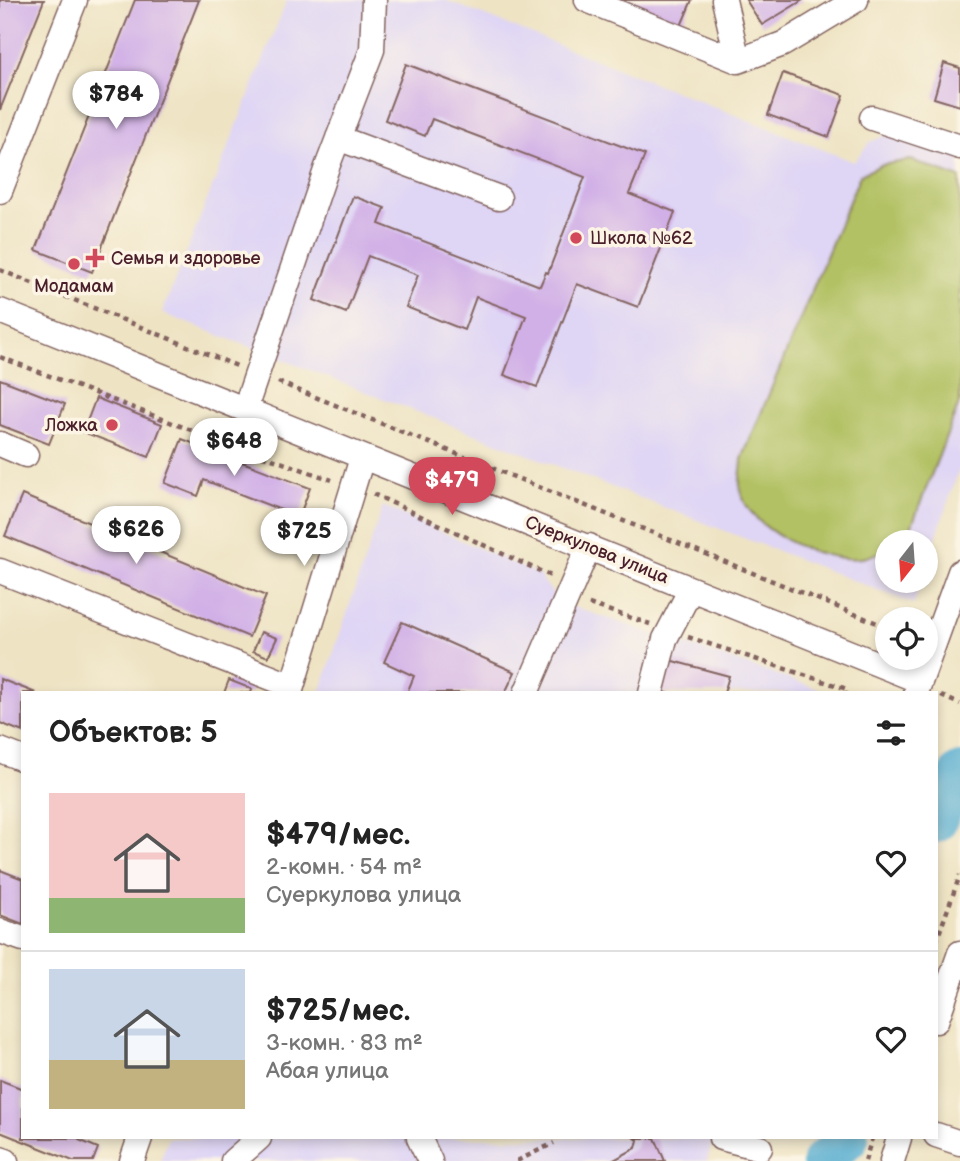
<!DOCTYPE html>
<html lang="ru">
<meta charset="utf-8">
<style>
:root{--surface:#fff;--page:#f6f6f6;--text:#222;--muted:#767676;--line:#e0e0e0;--accent:#d1495b}
body{margin:0;font-family:"Balsamiq Sans",sans-serif;background:var(--page);color:var(--text);height:100vh;display:flex;flex-direction:column;font-size:26px;white-space:nowrap}
*{box-sizing:border-box;margin:0}
p{font-size:23px;color:var(--muted)}
.icon{flex:none;width:38px;height:38px;fill:none;stroke:currentColor;stroke-width:2;stroke-linecap:round;stroke-linejoin:round}
.map{position:relative;flex:1;overflow:hidden}
.drawer{position:absolute;left:21px;top:691px;width:917px;height:448px;display:flex;flex-direction:column;background:var(--surface);border-radius:0px;box-shadow:0 4px 10px #0003}
.drawer>*{flex:none}
.needle{width:46px;rotate:197deg}
.fabs{position:absolute;left:875px;top:530px;display:grid;gap:14px}
.fabs a{display:grid;place-items:center;width:63px;height:63px;border-radius:50%;background:var(--surface);box-shadow:0 4px 10px #0003;font-size:35px}
.price{position:absolute;translate:-50% -60px;padding:0 16px;border-radius:24px;background:#fff;color:#222;font-size:23px;line-height:46px;filter:drop-shadow(0 2px 4px #0008)}
.price::after{content:'';position:absolute;left:50%;top:42px;width:21px;height:16px;margin-left:-10px;background:inherit;clip-path:polygon(0 0,100% 0,50% 100%)}
.price.on{background:var(--accent);color:#fff}
ul{padding:0;list-style:none}
li{display:flex;align-items:center;gap:21px;height:175px;padding:0 28px}
li+li{border-top:2px solid var(--line)}
li span{display:grid;place-items:center;flex:none;width:196px;height:140px;border-radius:0px;color:#555}
li>.icon{margin-inline-start:auto}
span .icon{width:84px;height:84px;fill:#fffc;stroke-width:1}
li b{font-size:30px}
h2{display:flex;justify-content:space-between;align-items:center;height:84px;padding:0 28px;font-size:30px}
.map>svg:first-child{display:block}
</style>
<div class="map">
<svg width="960" height="1161" viewBox="0 0 960 1161">
<rect width="100%" height="100%" fill="#fcf5e5"/>
<filter id="ink" filterUnits="userSpaceOnUse"><feTurbulence type="fractalNoise" baseFrequency=".0143" numOctaves="2"/><feDisplacementMap in="SourceGraphic" scale="14" xChannelSelector="R" yChannelSelector="G"/><feConvolveMatrix kernelMatrix="1 2 1 2 8 2 1 2 1" color-interpolation-filters="sRGB"/></filter>
<filter id="wash" filterUnits="userSpaceOnUse"><feTurbulence type="fractalNoise" baseFrequency=".00686" numOctaves="4" result="noise"/><feDisplacementMap in="SourceGraphic" scale="28" xChannelSelector="R" yChannelSelector="G"/><feGaussianBlur stdDeviation="1.57" result="paint"/><feColorMatrix in="noise" values="0 0 0 0 0 0 0 0 0 0 0 0 0 0 0 0 0 1.4 0 .05"/><feComposite in="paint" operator="in"/></filter>
<g filter="url(#wash)">
<rect width="100%" height="100%" fill="#eee3c3"/>
<path fill="#dfd5f5" d="M287,0H445L854,162L870,142L894,132L960,146V466L926,568V542H887V581H921L914,604L162,313Z
M383,506L539,575L559,602L830,693H320Z
M168,1138H713L707,1161H160Z"/>
<path fill="#b2c164" stroke="#7e7048" stroke-width="2" d="M911,160L960,178V401L910,530L896,542H887V550C879,552 870,557 861,558C823,563 743,530 740,486C739,478 742,468 742,459L860,175L881,165Z"/>
<g fill="none" stroke-linecap="round" stroke-linejoin="round">
<path stroke="#52acd0" stroke-width="40" d="M936,823L960,772
M822,1161L849,1138"/>
</g>
<g id="blocks">
<path fill="#d1b0e7" d="M0,0H44L0,110Z
M135,0H199L92,272L36,250Z
M616,0H692L681,26Z
M746,0H803L762,25Z
M944,63L960,68V106L934,98Z
M406,64L645,155L629,194L675,212L638,307L577,284L537,387L504,375L526,316L476,297L464,330L406,307L418,275L368,256L346,313L314,300L353,196L385,208L379,224L540,286L546,272L548,273L585,177L432,119L425,136L385,120Z
M783,73L844,95L829,137L768,115Z
M0,379L65,404L49,444L0,425Z
M96,398L162,424L149,457L83,432Z
M182,439L310,488L299,517L204,480L198,496L165,483Z
M22,495L266,596L249,637L5,536Z
M402,622L515,672L505,693H407L414,676L384,662Z
M261,632L277,638L268,657L253,651Z
M669,660L729,676L724,693H660Z
M0,679L36,693H23V732L0,723Z
M229,680L252,689L251,693H224Z
M0,870L23,879V924L0,915Z
M0,1080L23,1089V1138H80L79,1140L98,1148L93,1161H73L0,1132Z
M635,1138H655L665,1161H612L636,1148L638,1140Z"/>
</g>
</g>
<g filter="url(#ink)">
<use href="#blocks" fill-opacity="0" stroke="#836460" stroke-width="2"/>
<g fill="none" stroke-linecap="round" stroke-linejoin="round">
<g stroke="#836460" stroke-width="27">
<path id="minor" d="M587,0L738,61L724,0
M738,61L783,44L856,0
M872,118L960,147
M338,138L499,198
M0,191L75,0
M0,311L920,681
M245,409L327,167L372,50L374,0
M0,444L26,455
M0,571L292,686
M290,693L362,458
M526,693L589,546
M651,693L665,639L691,589
M916,693L960,572
M0,750L23,759
M0,931L23,939
M936,1021L960,953
M936,1135L960,1143
M419,1138L430,1161
M721,1138L760,1148
M0,1159L6,1161
M132,1161L140,1138
M233,1161L259,1138
M892,1161L899,1138"/>
</g>
<path stroke="#836460" stroke-width="4.5" stroke-dasharray="5 5" stroke-linecap="butt" d="M0,270L237,366
M0,357L212,438L332,480
M278,382L887,627
M373,494L553,577
M589,604L650,624
M688,637L847,689L846,693
M941,696L960,704
M936,942L960,875
M517,1161L554,1143
M865,1161L872,1138"/>
<use href="#minor" stroke="#fff" stroke-width="24"/>
</g>
</g>
<g fill="#d1495b" stroke="#fcf5e5" stroke-width="2.5">
<circle cx="576" cy="238" r="7"/>
<path d="M91.5 247.5h7v7h7v7h-7v7h-7v-7h-7v-7h7z"/>
<circle cx="74" cy="264" r="7"/>
<circle cx="112" cy="425" r="7"/>
</g>
<g text-anchor="middle" dominant-baseline="central" stroke-width="7" stroke-linejoin="round" paint-order="stroke">
<g font-size="18" fill="#4a1f2b" stroke="#fcf5e5" text-anchor="start">
<text x="590" y="238">Школа №62</text>
<text x="111" y="258">Семья и здоровье</text>
<text x="74" y="286" text-anchor="middle">Модамам</text>
<text x="98" y="425" text-anchor="end">Ложка</text>
</g>
<g font-size="18" fill="#4a1f2b" stroke="#fcf5e5">
<text transform="translate(597 550) rotate(22)">Суеркулова улица</text>
</g>
</g>
</svg>
<div class="fabs">
<a><svg class="needle" viewBox="-14 -14 28 28"><path d="M0-13l5 13h-10z" fill="#e53935"/><path d="M0 13l5-13h-10z" fill="#767676"/></svg></a>
<a><svg class="icon" aria-label="locate" viewBox="0 0 24 24"><circle cx="12" cy="12" r="6"/><path d="M12 2v4M12 18v4M2 12h4M18 12h4"/></svg></a>
</div>
<b class="price" style="left:116px;top:131px">$784</b>
<b class="price" style="left:234px;top:478px">$648</b>
<b class="price on" style="left:452px;top:517px">$479</b>
<b class="price" style="left:136px;top:566px">$626</b>
<b class="price" style="left:304px;top:568px">$725</b>
<section class="drawer">
<h2>Объектов: 5<svg class="icon" aria-label="filters" viewBox="0 0 24 24"><path d="M4 7h16M4 17h16"/><circle cx="9" cy="7" r="2"/><circle cx="15" cy="17" r="2"/></svg></h2>
<ul>
<li><span style="background:linear-gradient(#f6c9c9 75%,#8fb573 0)"><svg class="icon" aria-label="home" viewBox="0 0 24 24"><path d="M3 11l9-7 9 7M6 9v11h12V9"/></svg></span><div><b>$479/мес.</b><p>2-комн. · 54 m²</p><p>Суеркулова улица</p></div><svg class="icon" aria-label="heart" viewBox="0 0 24 24"><path d="M12 20l-8-8c-3-5 5-10 8-4 3-6 11-1 8 4z"/></svg></li>
<li><span style="background:linear-gradient(#c9d6e8 65%,#c2b280 0)"><svg class="icon" aria-label="home" viewBox="0 0 24 24"><path d="M3 11l9-7 9 7M6 9v11h12V9"/></svg></span><div><b>$725/мес.</b><p>3-комн. · 83 m²</p><p>Абая улица</p></div><svg class="icon" aria-label="heart" viewBox="0 0 24 24"><path d="M12 20l-8-8c-3-5 5-10 8-4 3-6 11-1 8 4z"/></svg></li>
</ul>
</section>
</div>
